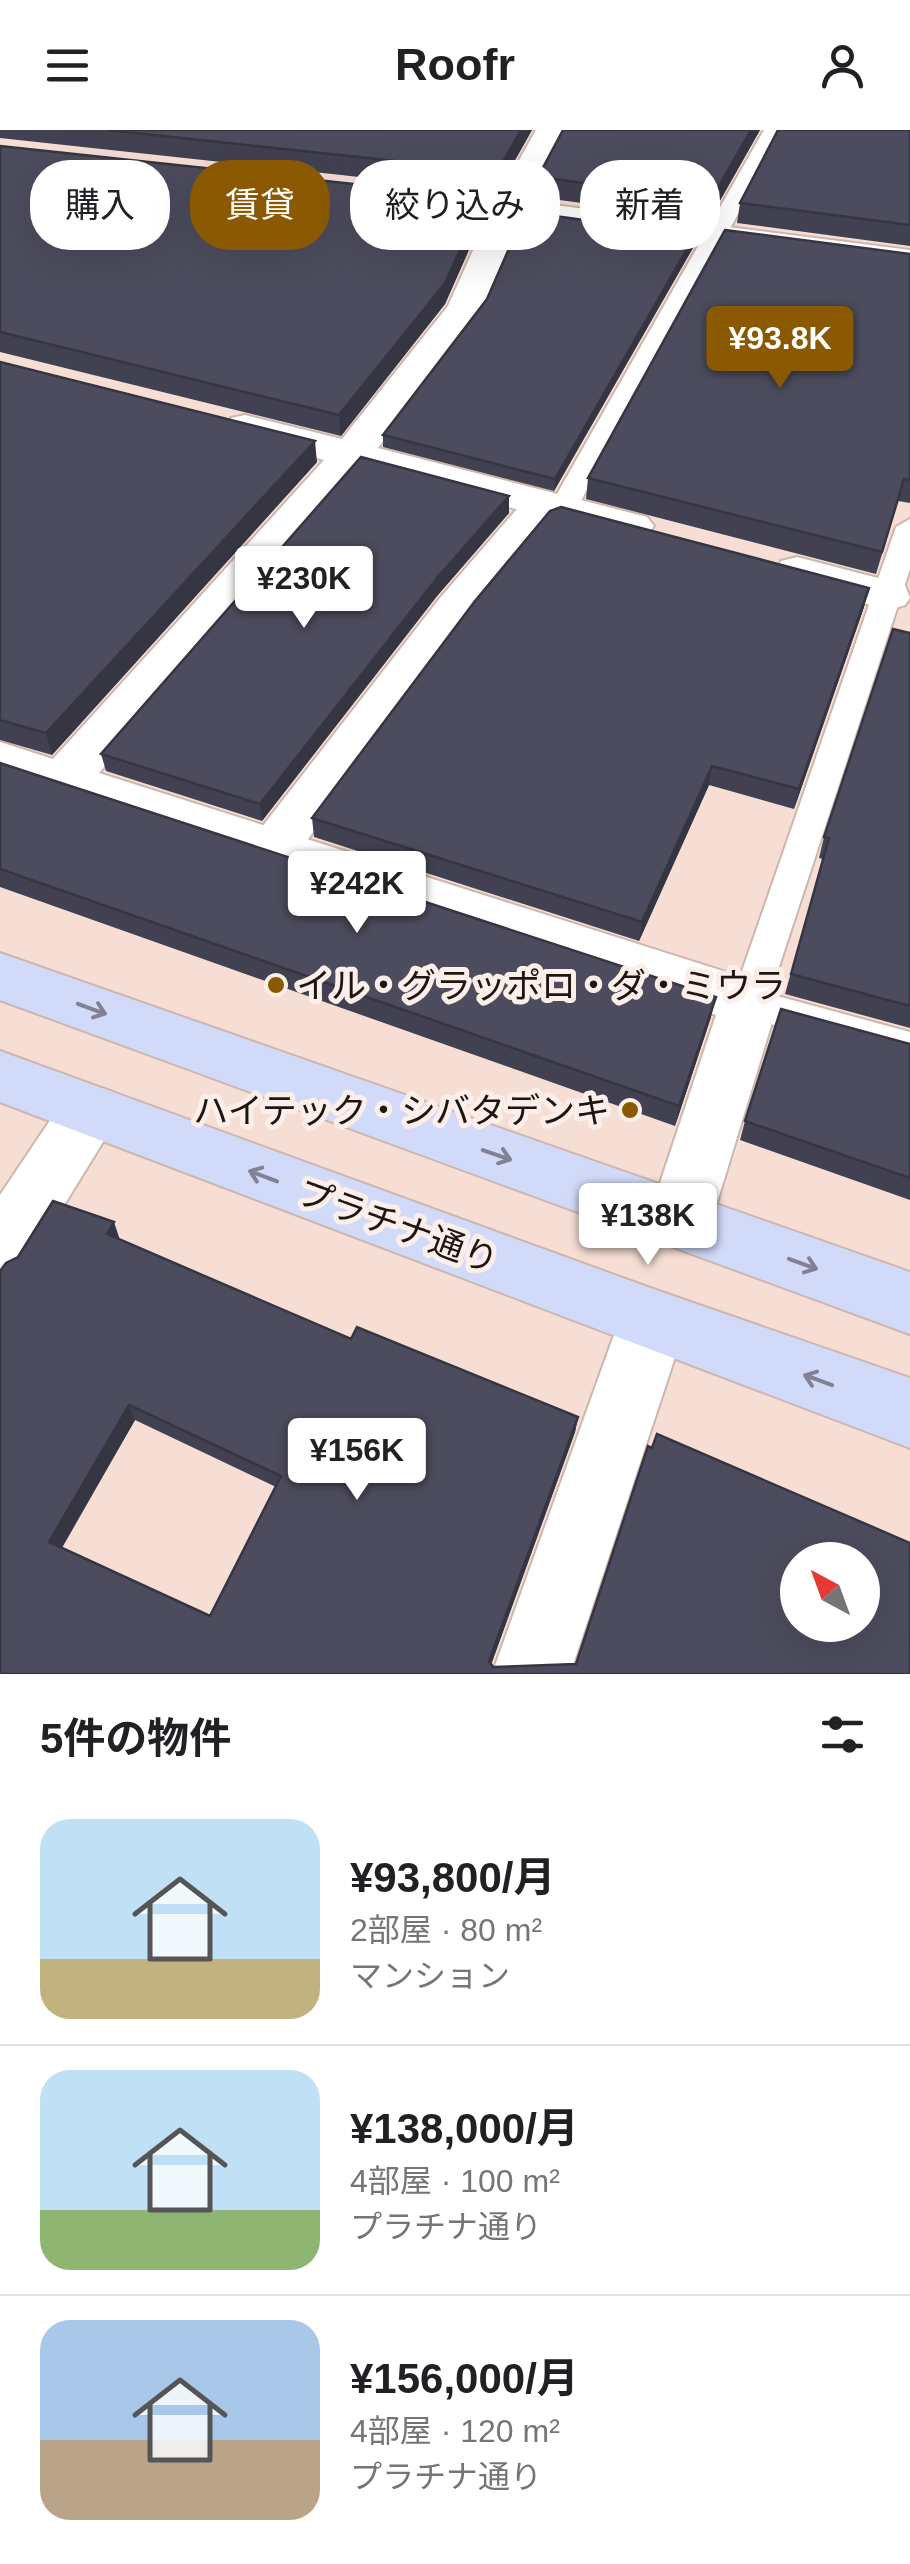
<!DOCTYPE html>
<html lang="ja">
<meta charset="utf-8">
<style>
:root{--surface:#fff;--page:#f2f2f2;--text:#202124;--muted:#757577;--line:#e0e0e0;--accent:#8a5901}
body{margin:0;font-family:Arial,"Noto Sans JP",sans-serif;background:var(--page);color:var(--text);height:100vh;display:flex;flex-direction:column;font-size:38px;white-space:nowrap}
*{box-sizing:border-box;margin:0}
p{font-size:32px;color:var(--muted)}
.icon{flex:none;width:55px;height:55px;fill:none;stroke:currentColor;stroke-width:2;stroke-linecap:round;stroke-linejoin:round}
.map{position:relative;height:1544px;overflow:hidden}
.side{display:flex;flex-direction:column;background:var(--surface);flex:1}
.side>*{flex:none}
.banner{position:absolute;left:30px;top:30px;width:850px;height:90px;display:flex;gap:20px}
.needle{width:65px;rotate:319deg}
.buttons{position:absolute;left:780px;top:1412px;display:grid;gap:20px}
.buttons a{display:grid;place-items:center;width:100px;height:100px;border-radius:50%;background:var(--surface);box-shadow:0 10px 40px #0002;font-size:50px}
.price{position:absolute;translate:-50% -85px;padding:0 22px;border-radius:10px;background:#fff;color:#222;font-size:32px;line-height:65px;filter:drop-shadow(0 2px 5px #0008)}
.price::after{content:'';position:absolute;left:50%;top:60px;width:30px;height:22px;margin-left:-15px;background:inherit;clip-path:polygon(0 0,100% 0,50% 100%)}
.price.on{background:var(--accent);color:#fff}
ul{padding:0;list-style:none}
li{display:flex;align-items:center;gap:30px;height:250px;padding:0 40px}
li+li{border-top:2px solid var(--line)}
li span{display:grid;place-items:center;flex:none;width:280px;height:200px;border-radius:30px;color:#555}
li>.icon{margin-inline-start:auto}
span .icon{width:120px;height:120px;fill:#fffc;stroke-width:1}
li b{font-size:42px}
h2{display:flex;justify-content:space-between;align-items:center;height:120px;padding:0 40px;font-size:42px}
.chip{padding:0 35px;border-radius:40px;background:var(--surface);box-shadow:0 10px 40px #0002;font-size:35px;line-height:90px}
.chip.on{background:var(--accent);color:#fff}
header{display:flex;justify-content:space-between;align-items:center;height:130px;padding:0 40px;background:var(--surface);font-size:45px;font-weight:800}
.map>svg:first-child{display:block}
</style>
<header><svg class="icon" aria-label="menu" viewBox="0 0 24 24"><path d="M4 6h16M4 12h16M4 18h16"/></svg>Roofr<svg class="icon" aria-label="person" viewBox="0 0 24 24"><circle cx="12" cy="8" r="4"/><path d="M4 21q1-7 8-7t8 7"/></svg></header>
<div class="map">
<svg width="910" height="1544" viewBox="0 0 910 1544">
<rect width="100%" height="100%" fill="#f6ded5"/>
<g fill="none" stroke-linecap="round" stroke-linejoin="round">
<g stroke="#cdb6ad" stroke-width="4">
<path id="service" d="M764,0H784L577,378L563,386L553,384L549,378Z
M910,389V439L770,864L910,902V934L736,884L731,873L896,397Z"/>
</g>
<g stroke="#cdb6ad" stroke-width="4">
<path id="pedestrian" d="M563,366L578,369L584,378L578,387L547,397L472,488L291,732L273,738L255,732L248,719L255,706L440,468L517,379Z"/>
</g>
<g stroke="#cdb6ad" stroke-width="4">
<path id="minor" d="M536,0H568L530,72L910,120V142L521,91L484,178L378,318L647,387L654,396L647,405L632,409L361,339L99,643L770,856L778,873L712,1089L703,1110L680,1118L657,1110L648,1089L716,885L0,649V612L53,629L324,330L231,306L225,297L231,288L245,285L342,309L448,176L488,87L398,74L393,67L398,60L410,57L498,68Z
M797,427L905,455L910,468L905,475L889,480L781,451L775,441L781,431Z
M91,955L113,962L122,981L23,1142L0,1151V1065L69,962Z
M653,1159L677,1168L687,1191L570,1544H492L619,1191L629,1168Z"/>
</g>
<g stroke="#cdb6ad" stroke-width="4">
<path id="secondary" d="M0,823L910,1142V1204L0,870Z
M0,921L653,1159L910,1248V1318L0,972Z"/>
</g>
<use href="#service" fill="#fff" fill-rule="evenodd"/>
<use href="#pedestrian" fill="#fff" fill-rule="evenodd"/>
<use href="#minor" fill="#fff" fill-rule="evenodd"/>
<use href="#secondary" fill="#d2dafa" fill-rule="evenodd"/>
</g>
<path fill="#424151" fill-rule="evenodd" d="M0,0H532L497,62L0,8Z
M563,0H760L709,90L537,67L538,47Z
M910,0V116L737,93L740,73Z
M0,16L484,68L483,88L445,174L341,306L0,222Z
M695,105L694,116L554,361L383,317V305Z
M910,124V373L898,371L876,444L586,369L588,348Z
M0,232L317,332L52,625L0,610Z
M509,366V383L437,466L262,691L106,641L101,624Z
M864,477L794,679L709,655L639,811L314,707L312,688Z
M910,503V898L785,864L823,729L819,728L824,707Z
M0,633L711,887L675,996L0,757Z
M910,914V1070L740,1010L745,991Z
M120,1109L351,1209L578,1287L575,1302L491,1535L493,1537L910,1544H0ZM135,1290L276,1357L210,1486L62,1418Z"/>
<path fill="#363542" d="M521,0H532L497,62V42Z
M751,0H760L709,90L711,70Z
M484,68L483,88L445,174L341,306L339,285Z
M695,105L694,116L554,361L555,349Z
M315,311L317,332L52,625L46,603Z
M509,366V383L437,466L262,691L260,674L437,448Z
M869,458L864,477L794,679L799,659Z
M712,636L709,655L639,811L642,792Z
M716,867L711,887L675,996L679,976Z
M114,1092L120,1110L107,1104Z
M129,1275L135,1290L57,1425L49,1412Z
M578,1287L575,1302L488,1543L489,1531Z"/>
<path fill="#4d4c5e" stroke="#363542" stroke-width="2.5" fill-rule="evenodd" d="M107,0H521L497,42Z
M563,0H751L711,70L538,47Z
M778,0H910V95L740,73Z
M0,16L484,68L445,153L339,285L0,202Z
M525,82L695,105L555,349L383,305L487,169Z
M725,100L910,124V350L904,349L882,422L588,348Z
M0,232L315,311L46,603L0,590Z
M361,327L509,366L437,448L260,674L101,624Z
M561,377L869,458L799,659L712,636L642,792L312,688L475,471L550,381Z
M893,499L910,503V876L791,844L829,708L824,707Z
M0,633L716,867L679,976L0,739Z
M781,879L910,914V1048L745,991Z
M53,1071L114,1092L107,1104L351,1209L357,1197L578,1287L489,1531L493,1537L576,1534L648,1316L652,1318L657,1304L910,1413V1544H0V1141L6,1133L18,1127ZM129,1275L281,1346L210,1486L49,1412ZM798,1430H862V1495H798Z"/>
<defs><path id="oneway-shaft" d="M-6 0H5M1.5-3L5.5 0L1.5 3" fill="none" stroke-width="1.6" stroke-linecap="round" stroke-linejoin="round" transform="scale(2.5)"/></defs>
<g stroke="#818192">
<use href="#oneway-shaft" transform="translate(92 879) rotate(20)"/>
<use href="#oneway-shaft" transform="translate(497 1025) rotate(19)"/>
<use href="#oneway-shaft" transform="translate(263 1046) rotate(-159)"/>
<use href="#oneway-shaft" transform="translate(803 1134) rotate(20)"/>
<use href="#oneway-shaft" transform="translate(818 1250) rotate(-160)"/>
</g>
<g fill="#8a5901" stroke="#fceee8" stroke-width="4">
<circle cx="276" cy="855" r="10"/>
<circle cx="630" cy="980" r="10"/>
</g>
<g text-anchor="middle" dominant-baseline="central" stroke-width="10" stroke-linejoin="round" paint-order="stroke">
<g font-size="35" fill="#1d1512" stroke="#fceee8" text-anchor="start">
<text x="296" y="855">イル・グラッポロ・ダ・ミウラ</text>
<text x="610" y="980" text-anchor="end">ハイテック・シバタデンキ</text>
</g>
<g font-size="35" fill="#1d1512" stroke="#fceee8">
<text transform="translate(398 1096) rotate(20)">プラチナ通り</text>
</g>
</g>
</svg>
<div class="buttons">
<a><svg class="needle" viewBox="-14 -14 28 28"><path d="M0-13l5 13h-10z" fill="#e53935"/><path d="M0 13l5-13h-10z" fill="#757577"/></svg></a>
</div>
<b class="price on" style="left:780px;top:261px">¥93.8K</b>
<b class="price" style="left:304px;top:501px">¥230K</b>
<b class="price" style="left:357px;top:806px">¥242K</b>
<b class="price" style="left:648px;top:1138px">¥138K</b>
<b class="price" style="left:357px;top:1373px">¥156K</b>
<div class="banner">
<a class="chip">購入</a>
<a class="chip on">賃貸</a>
<a class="chip">絞り込み</a>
<a class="chip">新着</a>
</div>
</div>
<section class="side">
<h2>5件の物件<svg class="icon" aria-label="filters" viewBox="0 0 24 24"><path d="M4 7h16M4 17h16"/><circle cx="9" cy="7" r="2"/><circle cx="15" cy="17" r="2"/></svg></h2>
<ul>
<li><span style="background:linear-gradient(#bfe0f5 70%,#c2b280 0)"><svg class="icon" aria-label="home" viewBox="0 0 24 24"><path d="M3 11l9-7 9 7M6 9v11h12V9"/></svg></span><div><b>¥93,800/月</b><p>2部屋 · 80 m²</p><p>マンション</p></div></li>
<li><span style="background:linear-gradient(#bfe0f5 70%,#8fb573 0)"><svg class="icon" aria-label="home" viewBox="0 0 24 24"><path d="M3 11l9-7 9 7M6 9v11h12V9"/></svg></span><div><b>¥138,000/月</b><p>4部屋 · 100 m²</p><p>プラチナ通り</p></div></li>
<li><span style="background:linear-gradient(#a9c7e8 60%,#b9a48a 0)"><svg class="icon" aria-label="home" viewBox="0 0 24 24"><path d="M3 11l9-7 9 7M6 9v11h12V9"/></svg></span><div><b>¥156,000/月</b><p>4部屋 · 120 m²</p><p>プラチナ通り</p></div></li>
</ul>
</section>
